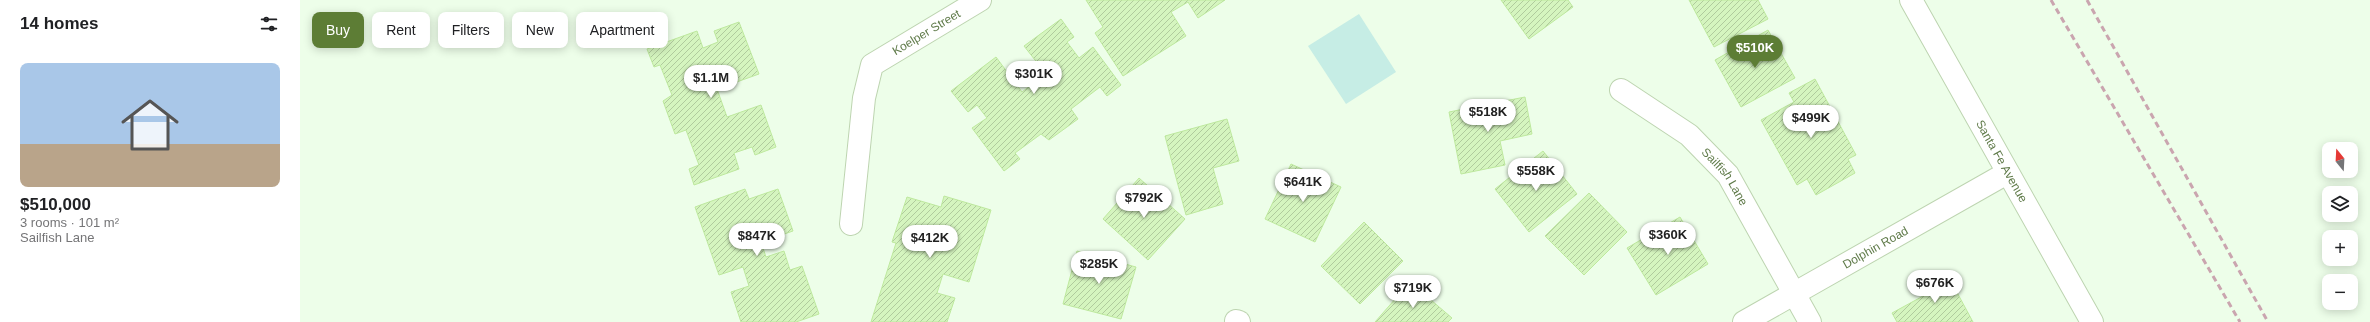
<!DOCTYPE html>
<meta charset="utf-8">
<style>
:root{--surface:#fff;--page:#f2f2f2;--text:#202124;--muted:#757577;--accent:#5d7d35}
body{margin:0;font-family:Arial,sans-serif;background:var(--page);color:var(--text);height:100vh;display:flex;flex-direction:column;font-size:15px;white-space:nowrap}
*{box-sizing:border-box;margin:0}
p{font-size:13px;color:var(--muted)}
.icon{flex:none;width:22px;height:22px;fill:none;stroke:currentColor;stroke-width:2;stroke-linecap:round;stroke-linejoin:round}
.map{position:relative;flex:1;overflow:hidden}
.panel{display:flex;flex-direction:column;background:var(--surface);width:300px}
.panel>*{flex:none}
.hud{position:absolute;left:12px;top:12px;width:380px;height:36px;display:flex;gap:8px}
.needle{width:26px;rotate:342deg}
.controls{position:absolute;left:2022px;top:142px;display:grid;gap:8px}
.controls a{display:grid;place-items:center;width:36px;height:36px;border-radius:8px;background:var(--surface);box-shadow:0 2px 10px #0003;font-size:20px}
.price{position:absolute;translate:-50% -34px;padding:0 9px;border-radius:14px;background:#fff;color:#222;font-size:13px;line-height:26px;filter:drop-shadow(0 1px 2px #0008)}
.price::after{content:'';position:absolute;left:50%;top:24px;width:12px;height:9px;margin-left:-6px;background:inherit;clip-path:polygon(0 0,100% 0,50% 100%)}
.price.selected{background:var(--accent);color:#fff}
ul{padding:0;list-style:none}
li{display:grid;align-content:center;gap:8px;height:212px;padding:0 20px}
li span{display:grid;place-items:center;height:124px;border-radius:8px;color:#555}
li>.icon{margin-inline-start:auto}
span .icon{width:72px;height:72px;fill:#fffc;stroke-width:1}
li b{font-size:17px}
h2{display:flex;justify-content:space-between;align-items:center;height:48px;padding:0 20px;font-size:17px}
.chip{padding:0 14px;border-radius:8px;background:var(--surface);box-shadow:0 2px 10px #0003;font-size:14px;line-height:36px}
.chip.selected{background:var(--accent);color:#fff}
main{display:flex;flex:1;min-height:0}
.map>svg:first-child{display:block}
</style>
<main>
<section class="panel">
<h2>14 homes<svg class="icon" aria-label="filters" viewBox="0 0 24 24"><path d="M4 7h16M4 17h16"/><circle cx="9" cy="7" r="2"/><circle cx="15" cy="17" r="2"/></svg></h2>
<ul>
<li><span style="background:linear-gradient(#a9c7e8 65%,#b9a48a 0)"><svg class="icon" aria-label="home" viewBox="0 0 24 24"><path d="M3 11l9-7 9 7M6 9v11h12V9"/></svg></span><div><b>$510,000</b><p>3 rooms · 101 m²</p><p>Sailfish Lane</p></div></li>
</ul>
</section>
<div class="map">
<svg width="2070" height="322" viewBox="0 0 2070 322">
<defs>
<pattern id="building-hatch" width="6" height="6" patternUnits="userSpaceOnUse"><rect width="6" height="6" fill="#d5f5bf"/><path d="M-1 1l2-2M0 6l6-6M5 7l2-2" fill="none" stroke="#b0cb9d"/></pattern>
</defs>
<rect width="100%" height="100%" fill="#edfee9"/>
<path fill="#c6ede5" d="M1059,14L1096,72L1046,104L1008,46Z"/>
<path fill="url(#building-hatch)" stroke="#bee99e" d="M786,0H925L898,18L888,2L871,12L886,36L823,76L795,33L803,27Z
M1201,0H1268L1273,7L1229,39Z
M1389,0H1458L1468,19L1414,47Z
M761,19L774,37L767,42L779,58L793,47L821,85L807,96L800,87L771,109L778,119L749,140L741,134L715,153L720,159L704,171L672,128L687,118L677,105L668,112L651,91L696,57L722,92L746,74L724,46Z
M439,22L459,74L417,89L427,117L461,105L476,147L455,155L452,147L434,153L439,169L394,185L389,169L399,165L386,130L375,134L363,101L372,95L360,65L354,67L347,49L397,31L403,48L418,42L414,31Z
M1468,30L1495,78L1441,107L1415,60Z
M1515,79L1556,155L1548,159L1555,173L1516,195L1507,179L1497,185L1461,120L1494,102L1489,93Z
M1225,97L1232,134L1200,141L1205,165L1161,174L1149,112Z
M927,119L939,161L913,168L923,204L886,215L865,136Z
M1243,151L1277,194L1229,232L1195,189Z
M991,164L1041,187L1015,242L965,219Z
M839,178L885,219L848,260L803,219Z
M445,189L449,199L478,189L493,231L461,242L466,257L484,251L490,270L502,266L519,314L496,322H441L431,292L449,286L443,267L419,275L395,207Z
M1289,193L1327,232L1284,275L1245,236Z
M644,196L691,210L669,282L643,274L637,293L655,298L647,322H571L596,243L592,242L607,197L641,207Z
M1380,217L1408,264L1356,295L1327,248Z
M1064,222L1103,261L1060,304L1021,266Z
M777,251L836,267L821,319L763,304Z
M1646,272L1673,322H1597L1592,313L1625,295L1620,286Z
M1110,282L1152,318L1148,322H1075Z"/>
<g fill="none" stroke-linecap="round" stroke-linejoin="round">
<g stroke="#bdd4b0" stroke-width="24">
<g id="minor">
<path id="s1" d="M1611,0L1792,322"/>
<path id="s2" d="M1321,90L1389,135L1428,175L1510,322"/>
<path id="s3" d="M551,224L564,98L572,65L680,0"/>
<path d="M936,321L939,322"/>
<path id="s4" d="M1444,322L1707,173"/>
</g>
</g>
<use href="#minor" stroke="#fff" stroke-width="22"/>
<path stroke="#caa5af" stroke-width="3" stroke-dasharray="6 4" stroke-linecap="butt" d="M1751,0L1940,322
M1787,0L1968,322"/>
</g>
<g text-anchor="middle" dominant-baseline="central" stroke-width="4" stroke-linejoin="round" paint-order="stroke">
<g font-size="12" fill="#607b4a" stroke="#f4fff1">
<text stroke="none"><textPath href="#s3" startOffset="224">Koelper Street</textPath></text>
<text stroke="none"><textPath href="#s1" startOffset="185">Santa Fe Avenue</textPath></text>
<text stroke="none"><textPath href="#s2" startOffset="137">Sailfish Lane</textPath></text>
<text stroke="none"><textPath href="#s4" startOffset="151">Dolphin Road</textPath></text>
</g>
</g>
</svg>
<div class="controls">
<a><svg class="needle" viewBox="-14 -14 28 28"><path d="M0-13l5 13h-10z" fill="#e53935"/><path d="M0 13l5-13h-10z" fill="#757577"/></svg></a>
<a><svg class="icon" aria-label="layers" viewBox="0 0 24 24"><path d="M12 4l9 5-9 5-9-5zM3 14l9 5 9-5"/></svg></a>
<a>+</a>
<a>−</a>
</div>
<b class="price selected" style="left:1455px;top:69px">$510K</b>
<b class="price" style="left:734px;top:95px">$301K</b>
<b class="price" style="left:411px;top:99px">$1.1M</b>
<b class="price" style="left:1188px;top:133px">$518K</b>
<b class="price" style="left:1511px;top:139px">$499K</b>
<b class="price" style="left:1236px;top:192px">$558K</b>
<b class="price" style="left:1003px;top:203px">$641K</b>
<b class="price" style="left:844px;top:219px">$792K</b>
<b class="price" style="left:1368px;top:256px">$360K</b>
<b class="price" style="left:457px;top:257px">$847K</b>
<b class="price" style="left:630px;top:259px">$412K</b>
<b class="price" style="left:799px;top:285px">$285K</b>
<b class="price" style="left:1635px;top:304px">$676K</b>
<b class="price" style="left:1113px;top:309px">$719K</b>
<div class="hud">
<a class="chip selected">Buy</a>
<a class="chip">Rent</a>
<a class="chip">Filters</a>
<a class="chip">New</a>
<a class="chip">Apartment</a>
</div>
</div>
</main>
